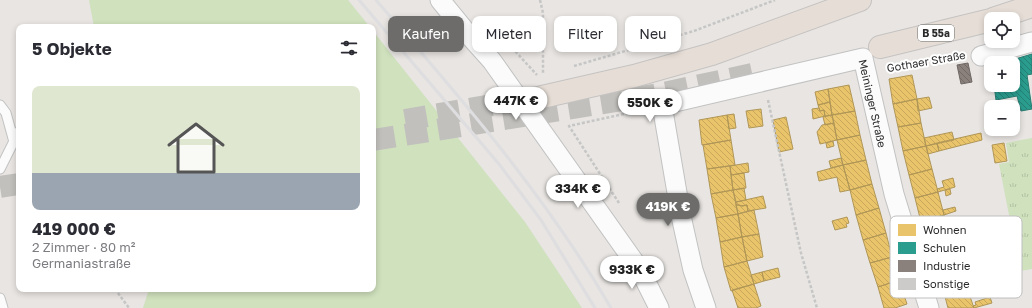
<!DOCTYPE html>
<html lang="de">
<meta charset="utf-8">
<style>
:root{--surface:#fff;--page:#f2f2f3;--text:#2b2b33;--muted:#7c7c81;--line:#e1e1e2;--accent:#6d6c6b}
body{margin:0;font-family:"Golos Text",sans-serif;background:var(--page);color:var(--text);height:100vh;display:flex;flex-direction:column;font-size:15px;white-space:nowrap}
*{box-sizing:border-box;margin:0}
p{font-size:13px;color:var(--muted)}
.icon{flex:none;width:22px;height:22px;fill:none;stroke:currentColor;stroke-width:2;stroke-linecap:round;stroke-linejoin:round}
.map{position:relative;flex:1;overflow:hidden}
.side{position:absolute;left:16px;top:24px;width:360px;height:268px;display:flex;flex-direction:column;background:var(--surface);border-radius:8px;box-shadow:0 2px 6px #0003}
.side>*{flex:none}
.guide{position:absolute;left:388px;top:16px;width:380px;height:36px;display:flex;gap:8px}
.buttons{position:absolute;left:984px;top:12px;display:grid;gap:8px}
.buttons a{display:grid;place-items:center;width:36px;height:36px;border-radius:8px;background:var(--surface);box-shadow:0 2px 6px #0003;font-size:20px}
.price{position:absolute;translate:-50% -34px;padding:0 9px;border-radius:14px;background:#fff;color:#222;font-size:13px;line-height:26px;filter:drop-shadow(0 1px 2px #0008)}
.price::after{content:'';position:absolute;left:50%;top:24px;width:12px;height:9px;margin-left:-6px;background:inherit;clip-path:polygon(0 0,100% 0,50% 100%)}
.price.selected{background:var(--accent);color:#fff}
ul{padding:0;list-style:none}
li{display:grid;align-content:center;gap:8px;height:212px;padding:0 16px}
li+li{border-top:1px solid var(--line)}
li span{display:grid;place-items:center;height:124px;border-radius:8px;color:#555}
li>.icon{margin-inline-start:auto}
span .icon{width:72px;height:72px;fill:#fffc;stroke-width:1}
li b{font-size:17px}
h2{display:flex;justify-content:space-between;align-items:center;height:48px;padding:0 16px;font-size:17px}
.tag{padding:0 14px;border-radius:8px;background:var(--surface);box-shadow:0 2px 6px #0003;font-size:14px;line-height:36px}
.tag.selected{background:var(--accent);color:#fff}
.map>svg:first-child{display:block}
</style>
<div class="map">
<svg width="1032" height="308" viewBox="0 0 1032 308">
<defs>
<pattern id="park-tufts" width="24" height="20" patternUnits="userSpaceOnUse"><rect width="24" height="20" fill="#cfe1bd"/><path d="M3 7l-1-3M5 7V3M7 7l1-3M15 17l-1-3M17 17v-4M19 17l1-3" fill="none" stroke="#b2c1a3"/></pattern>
<pattern id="homes-back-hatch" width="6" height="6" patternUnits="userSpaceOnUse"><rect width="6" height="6" fill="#e9c46a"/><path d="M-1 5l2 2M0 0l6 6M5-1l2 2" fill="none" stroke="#c8a95c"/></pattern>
<pattern id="schools-back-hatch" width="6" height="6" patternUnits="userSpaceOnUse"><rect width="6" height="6" fill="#2a9d8f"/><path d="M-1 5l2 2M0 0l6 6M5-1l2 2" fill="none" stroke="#248075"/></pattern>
<pattern id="industry-back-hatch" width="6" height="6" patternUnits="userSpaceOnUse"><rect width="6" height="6" fill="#8a817c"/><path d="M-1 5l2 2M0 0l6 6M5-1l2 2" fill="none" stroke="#716a66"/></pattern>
<pattern id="building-back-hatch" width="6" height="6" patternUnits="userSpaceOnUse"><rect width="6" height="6" fill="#cdcbc9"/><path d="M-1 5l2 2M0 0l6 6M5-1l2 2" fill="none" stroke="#b0aead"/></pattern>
</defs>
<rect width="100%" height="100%" fill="#e8e5e2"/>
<path fill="#cfe1bd" d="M89,0H348L370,27H94Z
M373,31L525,222L582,308H143L149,289H373Z"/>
<path fill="url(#park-tufts)" d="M1032,138V269L1020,271L999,164L1009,162L1006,143Z"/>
<path fill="url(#homes-back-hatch)" stroke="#b09657" d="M912,75L917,99L893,104L889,79Z
M849,85L855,111L832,115L828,89Z
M828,89L830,102L818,105L815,92Z
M929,97L932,108L918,111L917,99Z
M917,99L921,123L898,127L893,104Z
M830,102L832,115L825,116L824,110L820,111L818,105Z
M819,108L820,111L824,110L825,116L813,119L812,109Z
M761,109L763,126L749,128L746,111Z
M855,111L860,135L837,140L832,115Z
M734,114L736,128L729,129L727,115Z
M727,115L731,140L702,145L699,120Z
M832,115L834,123L825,125L823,117Z
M786,117L793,149L779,152L773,120Z
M834,123L837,140L820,144L817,132L822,125Z
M921,123L926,146L903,151L898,127Z
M952,132L954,140L926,146L924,138Z
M981,133L982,140L939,151L937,143Z
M860,135L866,160L843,165L837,140Z
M731,140L735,165L707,169L703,145Z
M833,141L834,146L827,148L826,143Z
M937,143L939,151L928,154L926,146Z
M1004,143L1007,161L995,163L992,145Z
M926,146L932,169L909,175L903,151Z
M841,158L843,165L831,168L829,161Z
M866,160L872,184L850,190L843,165Z
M748,163L749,172L731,175L730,166Z
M843,165L850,190L840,192L837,177L819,181L817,172Z
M730,166L733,190L711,194L707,169Z
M932,169L938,192L915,198L909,175Z
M744,173L746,188L733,190L731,175Z
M953,178L955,187L938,192L937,189L944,187L942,181Z
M872,184L879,208L856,215L850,190Z
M744,188L746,200L736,202L733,190Z
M950,189L951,194L946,196L945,190Z
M733,190L738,214L716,218L711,194Z
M938,192L944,215L921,222L915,198Z
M763,196L766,208L748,211L747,205L742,206L739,205H736V202Z
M736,205H739L742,206L747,205L748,211L738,214Z
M955,207L956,211L944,215L943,210Z
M879,208L886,233L863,240L856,215Z
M754,210L759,234L742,237L738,214Z
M738,214L742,237L720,242L716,218Z
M944,215L951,239L928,246L921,222Z
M847,217L849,223L846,224L847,227L835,230L832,221Z
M886,233L892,257L870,263L863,240Z
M759,234L763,257L747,261L742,237Z
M742,237L747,261L724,267L720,242Z
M892,257L899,280L878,287L870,263Z
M747,261L754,284L731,291L724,267Z
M778,268L780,277L764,281L762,272Z
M762,272L764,281L754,284L751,275Z
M899,280L907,304L895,308H884L878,287Z
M754,284L761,306L756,308H738L732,290Z
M966,285L974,308H948L944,293Z
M990,297L992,303L974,308L973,306L976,305L975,302Z"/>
<path fill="url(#schools-back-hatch)" stroke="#2a7b71" d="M1032,54V74L1027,75L1032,109L1021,111L1017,96L996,100L994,85H1013V63H1002Z"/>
<path fill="url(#industry-back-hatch)" stroke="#6e6764" d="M968,63L972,82L961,84L957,65Z"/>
<path fill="url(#building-back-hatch)" stroke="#d3d1ce" d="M437,25L447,37L441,42L432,30Z"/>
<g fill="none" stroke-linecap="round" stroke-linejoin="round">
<path stroke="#c2c0bd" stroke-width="22" stroke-dasharray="22 11" stroke-linecap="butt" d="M405,120L539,97
M373,140L659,94L762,72
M0,187L19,184"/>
<g stroke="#c2c2c2" stroke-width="11">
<path id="service" d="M0,105L6,113L14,142
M0,169L19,131
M0,298L3,308"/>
</g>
<g stroke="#c2c2c2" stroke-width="21">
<g id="minor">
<path d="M440,0L467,33L492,61L640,270L659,308"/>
<path d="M981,56L1032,42"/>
<path id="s1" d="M706,308L693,270L681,216L662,105L863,58L894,194L929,308"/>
</g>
</g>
<g stroke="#c5c3c2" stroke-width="24">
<path id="trunk" d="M993,19L1032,6
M880,47L991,20
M542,97L634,76L712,54L860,0"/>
</g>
<path stroke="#c6c6c6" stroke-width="2.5" stroke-dasharray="3 2" stroke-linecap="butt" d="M540,0L543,13V74
M497,35L503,38L537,75
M909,64L961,54
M574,66L694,31L775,0
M768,100L801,253L817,308
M619,203L569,126L642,110
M115,289L129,308"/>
<use href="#service" stroke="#fcfbfb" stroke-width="9"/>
<use href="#minor" stroke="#fcfbfb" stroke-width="19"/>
<use href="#trunk" stroke="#e6ded6" stroke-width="22"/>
<path stroke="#dedddf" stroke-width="3" d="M359,0L499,164L541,220L595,308
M376,0C461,98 546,196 611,308"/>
</g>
<g text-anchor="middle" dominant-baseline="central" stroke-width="4" stroke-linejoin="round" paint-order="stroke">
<rect fill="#fff" stroke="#6b6b6b" stroke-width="1" x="918" y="25" width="36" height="16" rx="3"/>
<g font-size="10" font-weight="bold" fill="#2b2b2b">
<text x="936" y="33">B 55a</text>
</g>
<g font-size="11" fill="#2b2b2b" stroke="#fff">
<text transform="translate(926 61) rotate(-10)">Gothaer Straße</text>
<text stroke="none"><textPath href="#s1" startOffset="461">Meininger Straße</textPath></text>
</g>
</g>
<rect x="890" y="216" width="132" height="82" rx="6" fill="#fff" stroke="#bfbfbf" stroke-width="1"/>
<rect x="898" y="224" width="18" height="12" fill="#e9c46a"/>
<rect x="898" y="242" width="18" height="12" fill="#2a9d8f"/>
<rect x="898" y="260" width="18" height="12" fill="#8a817c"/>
<rect x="898" y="278" width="18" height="12" fill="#cdcbc9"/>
<g font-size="11" fill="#2b2b2b">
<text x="923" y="234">Wohnen</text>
<text x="923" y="252">Schulen</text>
<text x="923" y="270">Industrie</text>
<text x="923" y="288">Sonstige</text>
</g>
</svg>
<div class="buttons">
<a><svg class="icon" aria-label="locate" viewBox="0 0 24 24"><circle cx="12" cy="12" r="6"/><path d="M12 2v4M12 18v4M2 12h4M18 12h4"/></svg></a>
<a>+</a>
<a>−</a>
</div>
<b class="price" style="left:516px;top:121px">447K €</b>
<b class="price" style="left:650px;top:123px">550K €</b>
<b class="price" style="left:578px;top:209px">334K €</b>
<b class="price selected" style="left:668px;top:227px">419K €</b>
<b class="price" style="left:632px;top:290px">933K €</b>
<div class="guide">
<a class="tag selected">Kaufen</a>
<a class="tag">Mieten</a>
<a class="tag">Filter</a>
<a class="tag">Neu</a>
</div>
<section class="side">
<h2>5 Objekte<svg class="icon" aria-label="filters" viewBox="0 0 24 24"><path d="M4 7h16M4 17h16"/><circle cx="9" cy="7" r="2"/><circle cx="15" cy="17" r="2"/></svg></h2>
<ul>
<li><span style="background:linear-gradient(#dfe7d0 70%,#9aa5b1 0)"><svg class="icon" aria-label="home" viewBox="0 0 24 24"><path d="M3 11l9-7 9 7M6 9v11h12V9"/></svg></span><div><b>419 000 €</b><p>2 Zimmer · 80 m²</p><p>Germaniastraße</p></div></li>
</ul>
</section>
</div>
